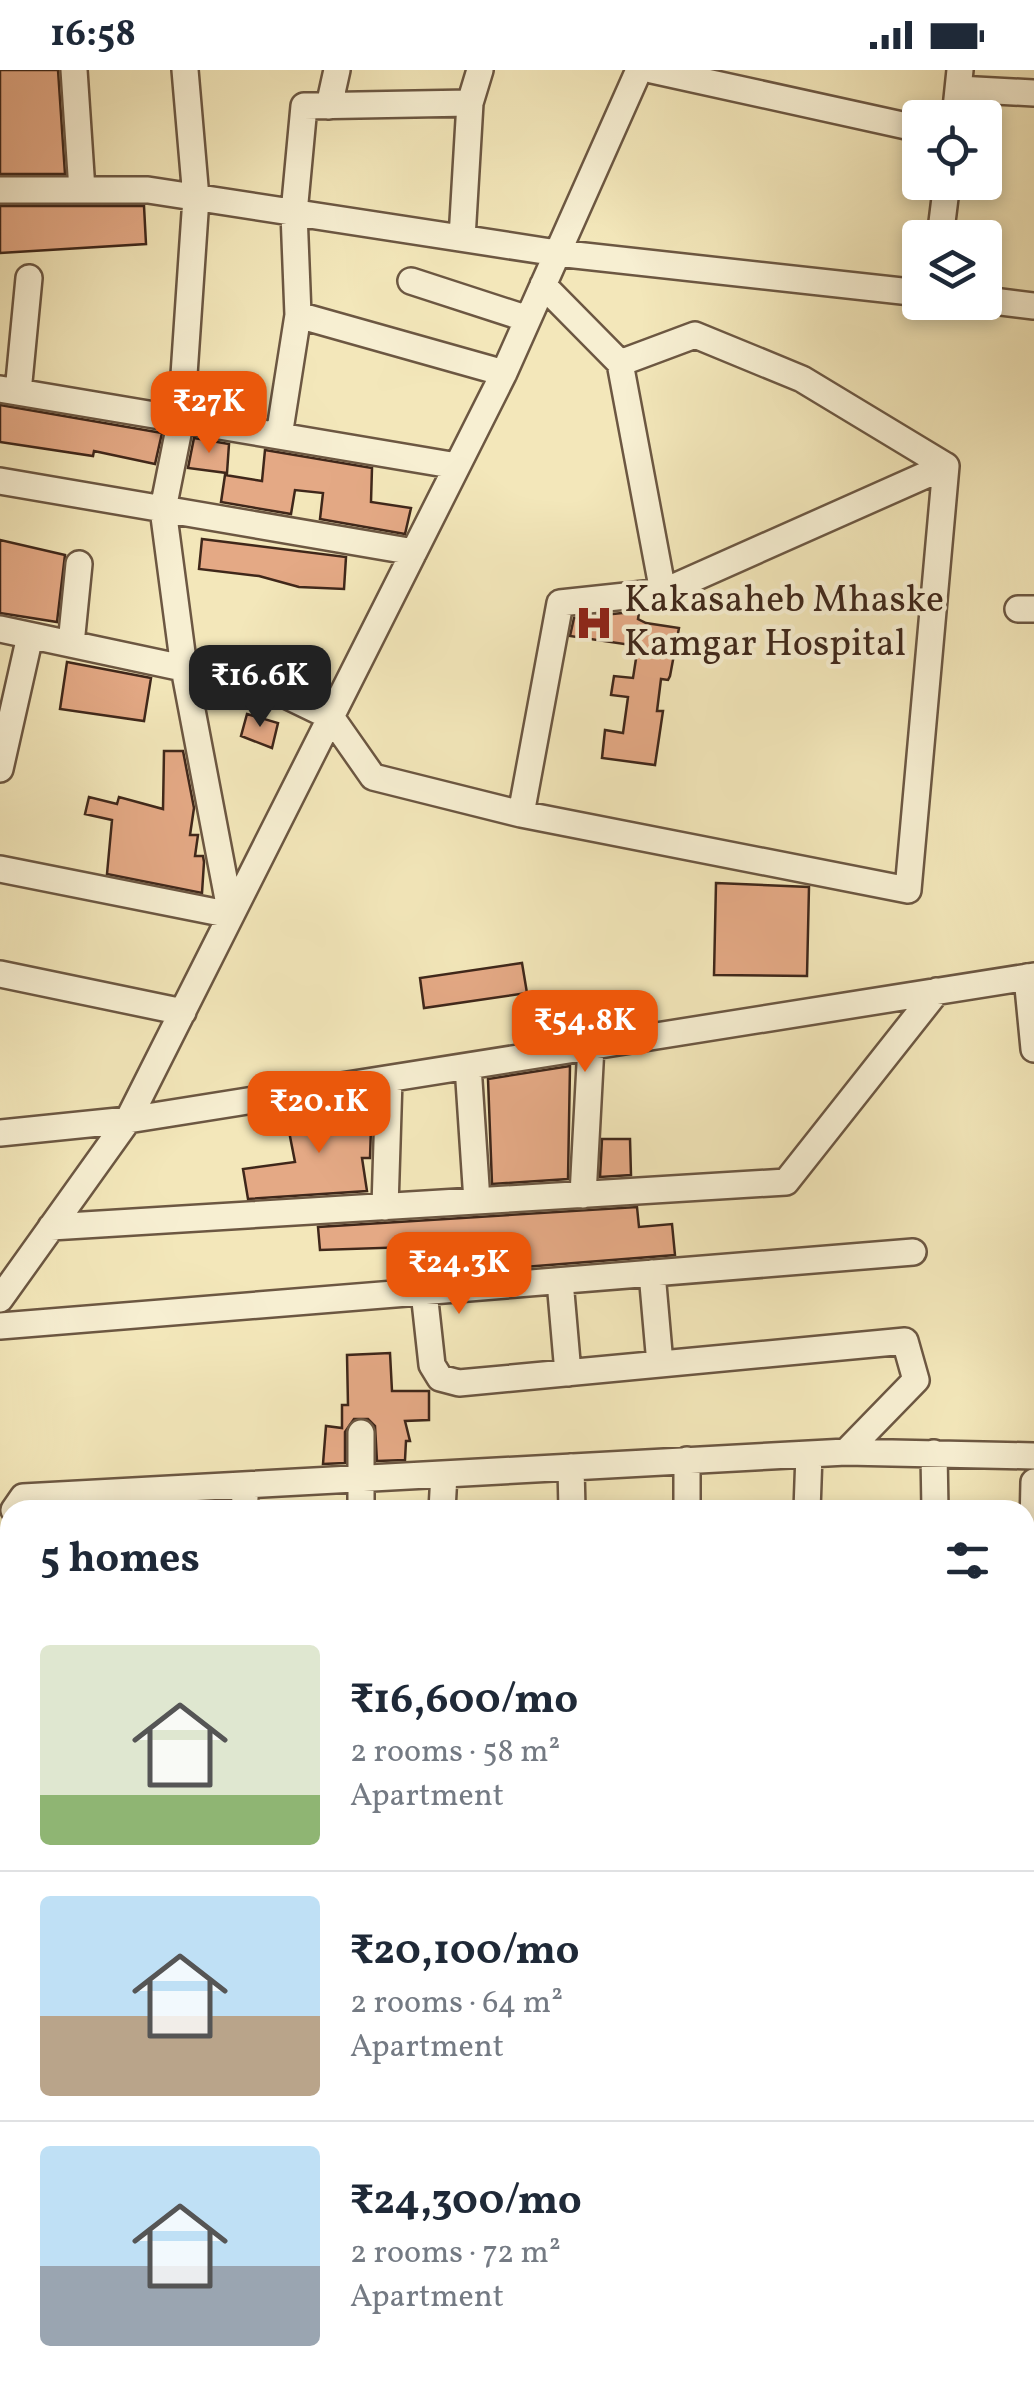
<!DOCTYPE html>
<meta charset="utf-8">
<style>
:root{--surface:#fff;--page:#f2f2f3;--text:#1f2937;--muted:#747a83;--line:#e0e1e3;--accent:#ea580c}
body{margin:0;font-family:Vollkorn,serif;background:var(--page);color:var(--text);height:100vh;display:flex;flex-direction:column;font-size:38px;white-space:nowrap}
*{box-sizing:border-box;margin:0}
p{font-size:32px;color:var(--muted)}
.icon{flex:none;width:55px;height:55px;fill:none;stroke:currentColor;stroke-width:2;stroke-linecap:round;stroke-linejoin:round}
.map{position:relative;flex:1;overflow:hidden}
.sheet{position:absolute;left:0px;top:1430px;width:1035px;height:890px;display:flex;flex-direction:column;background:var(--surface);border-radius:30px 30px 0 0;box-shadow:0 5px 15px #0003}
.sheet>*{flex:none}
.fabs{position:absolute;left:902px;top:30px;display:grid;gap:20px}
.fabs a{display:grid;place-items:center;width:100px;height:100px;border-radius:10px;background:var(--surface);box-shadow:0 5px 15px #0003;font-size:50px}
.price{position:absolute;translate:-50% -85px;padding:0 22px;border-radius:20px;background:var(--accent);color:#fff;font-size:32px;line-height:65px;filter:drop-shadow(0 2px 5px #0008)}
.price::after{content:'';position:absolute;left:50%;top:60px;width:30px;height:22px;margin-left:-15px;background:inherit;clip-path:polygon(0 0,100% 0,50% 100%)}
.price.current{background:#222;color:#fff}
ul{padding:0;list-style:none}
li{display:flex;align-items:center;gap:30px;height:250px;padding:0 40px}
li+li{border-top:2px solid var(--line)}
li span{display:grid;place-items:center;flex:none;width:280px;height:200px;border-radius:10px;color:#555}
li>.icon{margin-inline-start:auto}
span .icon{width:120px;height:120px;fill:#fffc;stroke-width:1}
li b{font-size:42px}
h2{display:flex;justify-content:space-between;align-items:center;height:120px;padding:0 40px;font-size:42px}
.status{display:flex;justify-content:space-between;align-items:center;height:70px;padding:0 50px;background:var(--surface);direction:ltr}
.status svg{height:28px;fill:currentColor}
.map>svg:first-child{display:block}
</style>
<div class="status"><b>16:58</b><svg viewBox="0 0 49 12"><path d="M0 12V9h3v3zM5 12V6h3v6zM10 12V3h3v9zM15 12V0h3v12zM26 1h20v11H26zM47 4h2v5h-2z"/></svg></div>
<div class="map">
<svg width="1034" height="2320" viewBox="0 0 1034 2320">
<rect width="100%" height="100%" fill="#f3e7ba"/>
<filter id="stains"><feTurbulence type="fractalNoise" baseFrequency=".002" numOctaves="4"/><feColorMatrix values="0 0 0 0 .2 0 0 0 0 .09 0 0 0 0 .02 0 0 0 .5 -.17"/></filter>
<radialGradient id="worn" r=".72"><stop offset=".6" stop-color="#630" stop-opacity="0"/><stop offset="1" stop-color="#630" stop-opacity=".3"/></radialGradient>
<path fill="#e4a985" stroke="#3f271a" stroke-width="2.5" d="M0,0H58L65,104H0Z
M0,136H144L146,174L0,183Z
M0,335L162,363L155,394L94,381L93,386L0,372Z
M194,368L229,374L227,403L188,398Z
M265,380L372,398L371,432L411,438L405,464L320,449L323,423L295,420L291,444L221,432L225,405L262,411Z
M202,469L346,487L344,519L299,517L259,506L199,499Z
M0,470L65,485L57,552L0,543Z
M632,542L639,543L638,549L646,553L679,558L670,606L668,610L661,609L657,641H663L655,695L602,688L605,660L623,663L628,627L611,625L614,606L633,608L638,576L570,566L574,548Z
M290,588L325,596L320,622L286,607Z
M67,592L151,608L144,651L60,639Z
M247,644L278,653L272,678L241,666Z
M164,681H183L194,738L190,765H198L195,786H203L204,792L202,823L107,804L112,750L85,744L89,727L117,734L119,727L163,739Z
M716,813L809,817L807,906L714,905Z
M522,893L527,923L424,938L420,908Z
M570,996L568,1109L492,1114L488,1009Z
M372,1028L370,1088H362L367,1121L248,1129L243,1099L295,1092L286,1046L326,1038L327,1043L353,1042V1031Z
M602,1069H630L631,1105L600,1107Z
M637,1137L639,1157L672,1154L675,1185L412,1206L410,1177L320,1180L318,1157Z
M390,1283L392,1321H429V1350L405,1351L410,1371H406L405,1390L377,1391L375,1356L368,1349H354L345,1362V1393L323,1394L326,1356L342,1358V1335H348L347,1285Z"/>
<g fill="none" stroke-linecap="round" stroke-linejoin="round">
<g stroke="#6c5742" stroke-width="30">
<path id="minor" d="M74,0L82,120
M652,0L920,59
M958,19L1034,23
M470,33L480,0
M329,36L337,0
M955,48L960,0
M0,120H148L557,183L920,223
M940,168L947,112
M411,211L528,249
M543,215L620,293L695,265L802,309L946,396
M985,230L1034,236
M298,245L294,143L304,36L470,33L462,168
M620,293L663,522
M0,319L457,396
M18,322L29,208
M279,366L298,245L504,303
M0,411L414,482
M1018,539H1034
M0,559L267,616L331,647L373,707L521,744L908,820L946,396L663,522L560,533L521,744
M71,574L79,494
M0,699L30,566
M0,799L231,845L184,598L163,439L181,349L196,128L185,0
M0,904L183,942
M1027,907L1034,979
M468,996L477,1131
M0,1063L128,1050L1034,906
M583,1125L591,976
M385,1137L389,1009
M51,1157L786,1112L937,921
M652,1203L660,1294
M560,1211L568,1303
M424,1222L432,1295L440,1308L459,1313L905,1271L916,1310L846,1382
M0,1229L128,1050L504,303L639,0
M0,1256L913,1182
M934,1383L935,1440
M687,1390V1440
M571,1397L572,1440
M14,1440L23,1427L846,1382L1034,1386
M244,1440L246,1415
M361,1440V1363
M442,1440L444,1404
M807,1440L809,1384
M0,1557L10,1558
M0,1673L10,1674
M1027,1720L1034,1412
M0,1790L10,1791
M0,1940H10
M1025,1986H1034
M0,2300L10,2166
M492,2310L580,2320
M114,2320L115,2310
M354,2320L356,2310
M445,2320V2310
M652,2320L653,2310
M768,2320L769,2310
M878,2320V2310
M965,2320V2310"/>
</g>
<use href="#minor" stroke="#f7efd2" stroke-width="25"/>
</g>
<defs>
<g id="hospital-bare" transform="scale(3)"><path d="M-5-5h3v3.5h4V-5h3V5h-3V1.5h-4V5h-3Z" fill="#8f2418" stroke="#f7efd2" stroke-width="2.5" paint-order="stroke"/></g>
</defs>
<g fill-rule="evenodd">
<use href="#hospital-bare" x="594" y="553"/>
</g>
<g text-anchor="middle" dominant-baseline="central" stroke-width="9" stroke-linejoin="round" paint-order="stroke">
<g font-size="38" fill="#3f271a" stroke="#f7efd2" text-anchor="start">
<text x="624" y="531">Kakasaheb Mhaske<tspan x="624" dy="44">Kamgar Hospital</tspan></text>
</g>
</g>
<rect width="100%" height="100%" filter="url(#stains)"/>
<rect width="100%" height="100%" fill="url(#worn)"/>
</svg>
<div class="fabs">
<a><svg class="icon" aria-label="locate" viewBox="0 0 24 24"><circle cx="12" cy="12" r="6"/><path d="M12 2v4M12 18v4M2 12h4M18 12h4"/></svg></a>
<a><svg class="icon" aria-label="layers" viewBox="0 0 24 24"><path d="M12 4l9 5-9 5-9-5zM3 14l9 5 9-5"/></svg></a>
</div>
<b class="price" style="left:209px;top:386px">₹27K</b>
<b class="price current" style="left:260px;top:660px">₹16.6K</b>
<b class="price" style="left:585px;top:1005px">₹54.8K</b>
<b class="price" style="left:319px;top:1086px">₹20.1K</b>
<b class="price" style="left:459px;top:1247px">₹24.3K</b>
<section class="sheet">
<h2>5 homes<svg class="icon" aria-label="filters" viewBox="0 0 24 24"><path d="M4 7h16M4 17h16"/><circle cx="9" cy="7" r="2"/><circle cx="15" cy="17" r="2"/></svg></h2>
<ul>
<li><span style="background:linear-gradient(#dfe7d0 75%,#8fb573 0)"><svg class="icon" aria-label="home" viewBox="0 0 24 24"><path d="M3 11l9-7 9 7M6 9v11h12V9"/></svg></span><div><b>₹16,600/mo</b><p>2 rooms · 58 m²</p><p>Apartment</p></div></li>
<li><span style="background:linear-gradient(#bfe0f5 60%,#b9a48a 0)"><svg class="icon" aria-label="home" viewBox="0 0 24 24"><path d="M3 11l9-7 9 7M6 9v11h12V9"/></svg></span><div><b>₹20,100/mo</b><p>2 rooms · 64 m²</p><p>Apartment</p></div></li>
<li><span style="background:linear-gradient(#bfe0f5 60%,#9aa5b1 0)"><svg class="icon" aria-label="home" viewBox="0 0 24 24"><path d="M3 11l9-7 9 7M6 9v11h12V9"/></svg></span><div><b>₹24,300/mo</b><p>2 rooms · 72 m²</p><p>Apartment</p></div></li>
</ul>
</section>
</div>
